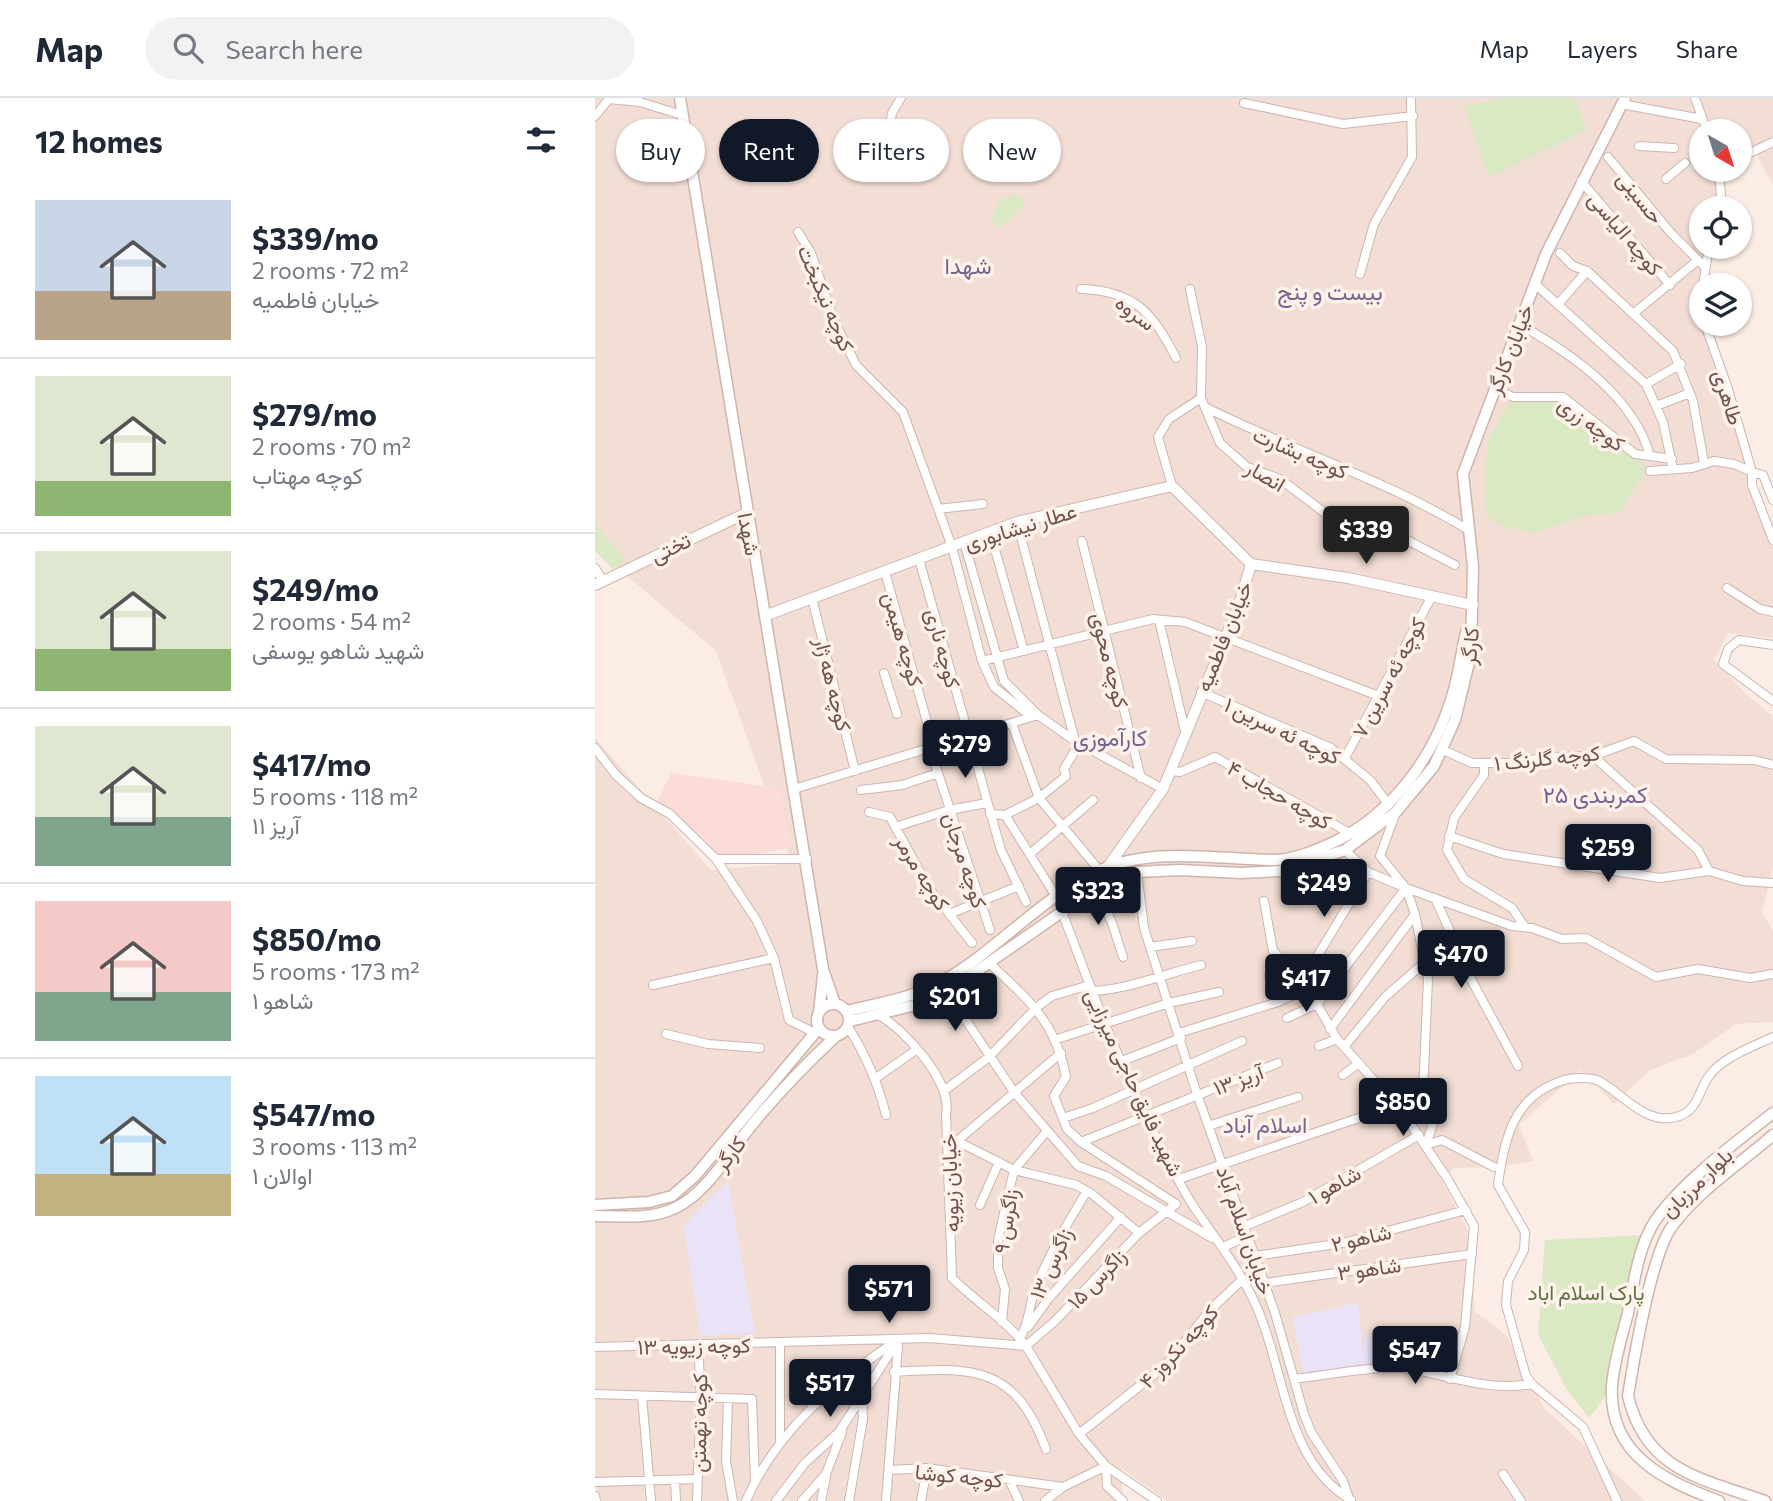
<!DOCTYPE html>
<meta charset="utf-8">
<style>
:root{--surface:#fff;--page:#f2f2f3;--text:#1f2937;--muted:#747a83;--line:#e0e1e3;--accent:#111827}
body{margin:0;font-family:Commissioner,Vazirmatn,sans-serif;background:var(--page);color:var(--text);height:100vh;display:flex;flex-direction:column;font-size:26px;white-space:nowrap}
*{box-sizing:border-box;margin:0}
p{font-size:23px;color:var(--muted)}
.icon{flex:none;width:38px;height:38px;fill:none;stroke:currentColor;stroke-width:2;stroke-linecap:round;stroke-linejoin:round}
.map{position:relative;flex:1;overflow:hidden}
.details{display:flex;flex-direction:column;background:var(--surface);width:595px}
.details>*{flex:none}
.guide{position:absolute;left:21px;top:21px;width:665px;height:63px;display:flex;gap:14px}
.needle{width:46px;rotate:141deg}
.fabs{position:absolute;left:1094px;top:21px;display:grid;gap:14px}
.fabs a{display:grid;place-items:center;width:63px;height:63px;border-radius:50%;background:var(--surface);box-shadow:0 2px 5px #0004;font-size:35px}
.price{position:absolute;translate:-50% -60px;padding:0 16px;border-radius:7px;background:var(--accent);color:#fff;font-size:23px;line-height:46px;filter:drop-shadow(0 2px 4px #0008)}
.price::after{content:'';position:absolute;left:50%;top:42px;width:21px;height:16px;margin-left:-10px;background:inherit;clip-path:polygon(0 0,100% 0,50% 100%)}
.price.active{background:#222;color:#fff}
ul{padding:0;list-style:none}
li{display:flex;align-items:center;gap:21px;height:175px;padding:0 35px}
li+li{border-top:2px solid var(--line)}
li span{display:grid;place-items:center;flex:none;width:196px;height:140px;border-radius:0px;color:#555}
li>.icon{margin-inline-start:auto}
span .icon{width:84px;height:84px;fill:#fffc;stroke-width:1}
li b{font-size:30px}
h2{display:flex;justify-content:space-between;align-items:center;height:84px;padding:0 35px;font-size:30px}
.chip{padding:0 24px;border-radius:32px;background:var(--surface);box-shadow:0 2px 5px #0004;font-size:24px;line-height:63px}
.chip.active{background:var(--accent);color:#fff}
header{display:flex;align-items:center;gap:42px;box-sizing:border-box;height:98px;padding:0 35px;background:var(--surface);border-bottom:2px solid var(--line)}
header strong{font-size:33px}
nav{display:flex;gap:38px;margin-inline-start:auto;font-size:24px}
.search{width:490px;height:63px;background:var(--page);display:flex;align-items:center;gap:18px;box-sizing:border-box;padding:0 24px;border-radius:38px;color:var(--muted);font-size:26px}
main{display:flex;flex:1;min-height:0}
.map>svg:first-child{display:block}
</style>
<header>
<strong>Map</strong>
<div class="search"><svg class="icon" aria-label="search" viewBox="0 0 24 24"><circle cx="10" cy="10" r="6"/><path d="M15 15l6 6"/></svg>Search here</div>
<nav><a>Map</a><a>Layers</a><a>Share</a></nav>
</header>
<main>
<section class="details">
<h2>12 homes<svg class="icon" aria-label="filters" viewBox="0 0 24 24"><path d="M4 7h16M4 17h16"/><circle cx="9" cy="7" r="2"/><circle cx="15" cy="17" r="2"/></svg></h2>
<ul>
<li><span style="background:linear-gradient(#c9d6e8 65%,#b9a48a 0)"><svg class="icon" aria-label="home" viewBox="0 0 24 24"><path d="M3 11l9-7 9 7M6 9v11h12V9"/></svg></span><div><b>$339/mo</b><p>2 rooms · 72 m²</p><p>خیابان فاطمیه</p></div></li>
<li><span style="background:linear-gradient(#dfe7d0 75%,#8fb573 0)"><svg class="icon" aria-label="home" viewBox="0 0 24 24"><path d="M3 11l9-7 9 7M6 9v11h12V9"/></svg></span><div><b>$279/mo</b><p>2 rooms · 70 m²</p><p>کوچه مهتاب</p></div></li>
<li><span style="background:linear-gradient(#dfe7d0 70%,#8fb573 0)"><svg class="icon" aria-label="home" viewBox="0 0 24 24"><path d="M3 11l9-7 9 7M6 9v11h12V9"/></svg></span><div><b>$249/mo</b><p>2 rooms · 54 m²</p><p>شهید شاهو یوسفی</p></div></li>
<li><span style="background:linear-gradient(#dfe7d0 65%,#7fa58c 0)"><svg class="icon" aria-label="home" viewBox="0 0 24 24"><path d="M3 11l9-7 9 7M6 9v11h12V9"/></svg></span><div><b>$417/mo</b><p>5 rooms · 118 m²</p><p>آریز ۱۱</p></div></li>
<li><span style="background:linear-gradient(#f6c9c9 65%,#7fa58c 0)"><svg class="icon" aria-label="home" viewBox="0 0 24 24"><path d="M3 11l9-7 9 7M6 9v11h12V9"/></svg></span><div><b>$850/mo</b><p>5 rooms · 173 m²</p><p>شاهو ۱</p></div></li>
<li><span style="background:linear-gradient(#bfe0f5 70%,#c2b280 0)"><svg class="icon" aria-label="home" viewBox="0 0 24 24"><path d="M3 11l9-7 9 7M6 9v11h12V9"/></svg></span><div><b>$547/mo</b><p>3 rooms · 113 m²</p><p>اوالان ۱</p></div></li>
</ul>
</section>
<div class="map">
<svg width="1178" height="1403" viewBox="0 0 1178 1403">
<rect width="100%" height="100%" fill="#fbede5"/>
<path fill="#f2ded4" d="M0,0H1178V87L1161,56L1145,63L1144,33H1106V72H1131L1127,110H1106V149H1116L1114,187H1106V226H1117L1133,291L1154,349L1153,385L1178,431V540L1133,535L1119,562L1155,600L1178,618V770L1167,814L1178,833V924L1141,926L1096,957L1055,972L1019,1006L986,972L924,1027L938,1063L899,1069L858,1070L848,1086L872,1130L880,1214L911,1237L949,1310L1050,1403H572L526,1370L528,1403H4L0,1381V640L116,772L197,765L121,553L0,451Z"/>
<path fill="#fbdcd9" d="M76,675L185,690L196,749L121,765L108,746L60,708Z"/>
<path fill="#eae2f7" d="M133,1083L160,1235L105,1238L89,1127Z
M763,1205L769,1258L770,1238L808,1242L813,1266L769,1270V1267L709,1276L697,1219Z"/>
<path fill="#dbe8c4" d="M910,0H980L992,32L894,79L869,8Z
M421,96L428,101V109L406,130L396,122L403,103Z
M918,299L965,300L1053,369L1025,414L988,419L940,434L914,430L892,419L890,382L893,342Z
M0,426L31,462L18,471L0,453Z
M1047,1137L1017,1289L994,1320L972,1292L943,1236L950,1142Z"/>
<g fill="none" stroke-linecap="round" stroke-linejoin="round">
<g stroke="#ceb5af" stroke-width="10">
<path id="minor" d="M1100,0L1112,33
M649,5L748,26L818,18
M1026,6L1107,21
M0,18L14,1L45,4L87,17
M293,38L297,15L306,0
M1044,48L1079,50
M1013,59L1075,134L1110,169
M1144,60L1178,44
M1071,81L1090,65
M986,83L1075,187
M1123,110L1126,99L1124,72
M203,134L216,155L239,222L261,267L308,314L357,449L387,563L399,589L429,613L443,617
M965,155L978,168L992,173L1078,253L1098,303L1109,365
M765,176L779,126L817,59L816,0
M939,185L1051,286L1068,324L1078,371
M1108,187L1114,149
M486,191C540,193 557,214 581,260
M595,191L607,249L606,300L625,345L652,369L685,381L734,418L768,414L785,428L860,467
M964,205L992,173
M1038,216L1103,162
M924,226C975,255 1039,298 1055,358L1077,361
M1110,226L1133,291L1157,374
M1051,286L1086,266
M899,290L918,299H968L1040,356L1055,358
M1061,308L1095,295
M612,310C698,353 792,382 875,433
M1055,373L1097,370L1119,363L1139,366L1157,374
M577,388L563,339L574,321L606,300
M1178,402L1168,377L1157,374V387L1178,442
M343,411L388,406
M422,424L480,643
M395,434L429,553
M487,443L546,680
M369,444L409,583L443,617L480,643L568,691
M324,461L406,752L431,804
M0,470L8,483
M290,474L339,649
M1132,490L1165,511L1178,514
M217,500L260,673
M564,522L590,633
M1178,547L1144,542L1133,551L1128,566L1178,603
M387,563L558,521L590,524L781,597
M289,575L302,616
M606,594L736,650L775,682L794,707
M417,626L444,700L505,773
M0,650L21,677L46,700L75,716L121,761L162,823L179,860L194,922L220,935
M335,651L395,832
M848,652L877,665H912L957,659L998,658L1039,643L1071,661L1159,662L1178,667
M998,658L1103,752L1114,773
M750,660L837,498
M889,665V677L859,720L852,752L869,781L917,810L930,829
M575,673L585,674L620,659L756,736
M199,691L443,617
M266,692L307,687L343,675
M274,714L295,719L333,789L377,845
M801,714L785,758L811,790L820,816L833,881L828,995L841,1016L831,1047
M395,716L410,717L462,800
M410,717L444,700L471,678L469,671L484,646
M300,729L354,712L392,705
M854,738L908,756L1065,780L1114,773L1148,783L1178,785
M750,752L773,774L811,790L917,828L937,830L967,841L991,840L1061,879L1103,871L1155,880L1178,876
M436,755L498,702
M121,761H212
M542,774L549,830L602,996L680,1215L709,1316L716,1334L748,1383L755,1403
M501,789L517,825L528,859
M840,800L877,883L923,968
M669,803L678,853L708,882L742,941L808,1015L852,1080L879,1128L870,1229L855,1281
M466,811C496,891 526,972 565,1047C577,1069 587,1092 601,1112C623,1144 648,1176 663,1212C690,1275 691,1364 756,1402
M354,816L424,788
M555,849L597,843
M674,878L698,870
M708,882L773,774
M58,887L179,860
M497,893C535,891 569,876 606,867
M352,894L419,994L483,1068L511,1078L617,1140
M283,917C308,929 358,985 351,1015L357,1180C380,1203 413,1224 431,1248L460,1223L544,1135L581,1106L486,1044L472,1031L459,998L471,979C461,924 433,901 394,865
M692,920L722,906L811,790
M253,929C271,957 283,985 291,1017
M735,931L820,816
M584,935L683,904L713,890
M71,936L113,946L165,950
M459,942L574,905L624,894
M724,948L742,941
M749,949L790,899L830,864
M527,963L586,940
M748,977L764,965
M281,980L321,952
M350,992L394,959L442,909L457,898L495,887
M468,1020L498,1010L647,943
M616,1027L703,999
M358,1041L362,1043L466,955
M362,1043L419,1072L481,1087L497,1096L544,1135
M486,1044L683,965
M831,1047L847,1042L899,1069
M584,1081L802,1007L828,995
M385,1107L404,1064
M650,1128L708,1104L824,1037
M628,1149L653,1138
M660,1158L748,1145L871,1112
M670,1185L877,1156
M407,1224L410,1191L403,1170V1142L419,1072L452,1033
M433,1229L454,1200L526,1119
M425,1240C434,1226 434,1209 439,1194C453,1158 472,1126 492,1093
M0,1249L334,1240L431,1248L484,1336L511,1368L562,1403
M299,1274C378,1269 420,1267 451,1351
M699,1281C726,1278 784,1267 808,1270C852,1276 891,1294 937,1286
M0,1296L157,1301L160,1383
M47,1298L56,1403
M133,1301L131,1363L138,1403
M484,1336L571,1267L616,1211L646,1183
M185,1343V1244
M511,1368L512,1388L528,1403
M295,1372L332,1370L468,1389L511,1368
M908,1376L926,1403
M80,1382L81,1403
M414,1382L424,1403
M0,1384L102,1381
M0,1398L1,1403
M102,1403L106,1300L103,1246
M151,1403C181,1333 241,1283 304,1241
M181,1403L210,1365L244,1334L302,1244
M207,1403L231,1376L247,1334
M226,1403L231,1379
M254,1403L268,1321L267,1299
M291,1403L303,1248
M326,1403L332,1370
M450,1403L468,1389
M1022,1403L988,1329L937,1286L931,1278L911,1207L913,1183L929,1152L930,1134L903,1087C909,1040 919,997 969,982C979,979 998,979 1006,984C1030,998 1054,1031 1087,1017C1103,1010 1105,990 1114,978C1128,959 1157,949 1178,939"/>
</g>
<g stroke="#ceb5af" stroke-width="12">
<path id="tertiary" d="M656,466L753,480L878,507
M0,487L151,415
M172,517L422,424L577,388L656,466
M512,770L568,691L644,507L656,466"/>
</g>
<g stroke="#d0b4ac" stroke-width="13">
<path id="secondary" d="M85,0L228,871L240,906
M222 922a16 16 0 1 1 32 0a16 16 0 1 1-32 0Z
M252,913C284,905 319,900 348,883C404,851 448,797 508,771C558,749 623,761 676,762C696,763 719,753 737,745C799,716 843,654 860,588C865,569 867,550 872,531
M224,915L228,877
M255,923L325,906L352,894L511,783L542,774L584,772L646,775L685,773L750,752L801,714L839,668L860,622L876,556L878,468L868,376L951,156L1030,0
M0,1107L54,1104L77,1098L100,1078L224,930
M0,1118C25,1118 56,1122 80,1110C112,1095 134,1055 156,1028C182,996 211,966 241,938
M1124,1403C1070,1383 1013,1357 1017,1288C1019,1263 1027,1238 1033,1215C1039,1185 1043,1149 1060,1123C1085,1086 1142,1043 1178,1015
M1170,1403C1105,1380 1051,1373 1033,1298C1039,1261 1056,1155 1078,1127C1104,1092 1145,1066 1178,1037"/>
</g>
<use href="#minor" stroke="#fff" stroke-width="8"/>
<use href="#tertiary" stroke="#fff" stroke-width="10"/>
<use href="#secondary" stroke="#fff" stroke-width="10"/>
</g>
<g text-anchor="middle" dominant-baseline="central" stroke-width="7" stroke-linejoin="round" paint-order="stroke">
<g font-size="21" fill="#72514c" stroke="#fef2eb">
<text transform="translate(1046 99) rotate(51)">حسینی</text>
<text transform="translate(1031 135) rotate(50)">کوچه الیاسی</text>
<text transform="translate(232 200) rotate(67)">کوچه نیکبخت</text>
<text transform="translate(541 214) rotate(37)">سروه</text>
<text transform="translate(914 251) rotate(-69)">خیابان کارگر</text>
<text transform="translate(1134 299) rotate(72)">طاهری</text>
<text transform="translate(997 325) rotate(36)">کوچه زری</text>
<text transform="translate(706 354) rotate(23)">کوچه بشارت</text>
<text transform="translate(671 377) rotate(30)">انصار</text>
<text transform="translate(425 428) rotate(-17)">عطار نیشابوری</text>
<text transform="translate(155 436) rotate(79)">شهدا</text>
<text transform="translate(75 449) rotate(-26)">تختی</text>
<text transform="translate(628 538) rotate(-68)">خیابان فاطمیه</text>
<text transform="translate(309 541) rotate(74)">کوچه هیمن</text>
<text transform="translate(874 548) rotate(-85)">کارگر</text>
<text transform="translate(349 550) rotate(75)">کوچه ناری</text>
<text transform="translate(516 562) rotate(76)">کوچه محوی</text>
<text transform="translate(793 579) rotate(-62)">کوچه ئه سرین ۷</text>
<text transform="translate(239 586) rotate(76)">کوچه هه ژار</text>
<text transform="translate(688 632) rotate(26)">کوچه ئه سرین ۱</text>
<text transform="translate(952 659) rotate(-6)">کوچه گلرنگ ۱</text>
<text transform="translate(685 696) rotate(30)">کوچه حجاب ۴</text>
<text transform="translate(371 762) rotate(72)">کوچه مرجان</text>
<text transform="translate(328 774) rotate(58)">کوچه مرمر</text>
<text transform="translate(643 981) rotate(-20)">آریز ۱۳</text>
<text transform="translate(540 984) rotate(65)">شهید فایق حاجی میرزایی</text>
<text transform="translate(134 1055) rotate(-52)">کارگر</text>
<text transform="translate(1101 1084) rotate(-44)">بلوار مرزبان</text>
<text transform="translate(354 1085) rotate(-92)">خیابان زیویه</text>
<text transform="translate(739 1086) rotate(-29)">شاهو ۱</text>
<text transform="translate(410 1123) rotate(-81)">زاگرس ۹</text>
<text transform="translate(651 1132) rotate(71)">خیابان اسلام آباد</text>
<text transform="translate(766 1139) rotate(-13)">شاهو ۲</text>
<text transform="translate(455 1165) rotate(-66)">زاگرس ۱۳</text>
<text transform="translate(774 1170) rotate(-8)">شاهو ۳</text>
<text transform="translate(501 1180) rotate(-46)">زاگرس ۱۵</text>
<text transform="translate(99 1247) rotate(-1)">کوچه زیویه ۱۳</text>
<text transform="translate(583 1248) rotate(-47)">کوچه نکروز ۴</text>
<text transform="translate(103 1325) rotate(-89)">کوچه تهمتن</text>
<text transform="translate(364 1377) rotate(6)">کوچه کوشا</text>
</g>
<g font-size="21" fill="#5b7241" stroke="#fef2eb">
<text x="991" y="1193">پارک اسلام اباد</text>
</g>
<g font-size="23" fill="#76648e" stroke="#fef2eb">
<text x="373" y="167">شهدا</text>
<text x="735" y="193">بیست و پنج</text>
<text x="515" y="639">کارآموزی</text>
<text x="1000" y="696">کمربندی ۲۵</text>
<text x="670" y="1026">اسلام آباد</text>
</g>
</g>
</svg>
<div class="fabs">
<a><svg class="needle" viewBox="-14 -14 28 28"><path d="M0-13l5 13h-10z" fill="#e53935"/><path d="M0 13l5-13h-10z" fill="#747a83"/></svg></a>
<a><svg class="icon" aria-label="locate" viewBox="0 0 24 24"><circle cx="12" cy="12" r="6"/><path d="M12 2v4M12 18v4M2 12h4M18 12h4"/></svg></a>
<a><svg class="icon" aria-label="layers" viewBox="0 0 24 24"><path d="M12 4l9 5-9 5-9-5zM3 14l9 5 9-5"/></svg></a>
</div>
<b class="price active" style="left:771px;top:468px">$339</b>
<b class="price" style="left:370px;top:682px">$279</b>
<b class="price" style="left:1013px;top:786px">$259</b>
<b class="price" style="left:729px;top:821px">$249</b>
<b class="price" style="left:503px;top:829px">$323</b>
<b class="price" style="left:866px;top:892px">$470</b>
<b class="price" style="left:711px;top:916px">$417</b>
<b class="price" style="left:360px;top:935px">$201</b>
<b class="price" style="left:808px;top:1040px">$850</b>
<b class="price" style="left:294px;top:1227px">$571</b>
<b class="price" style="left:820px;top:1288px">$547</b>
<b class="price" style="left:235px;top:1321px">$517</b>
<div class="guide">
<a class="chip">Buy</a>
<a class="chip active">Rent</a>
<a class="chip">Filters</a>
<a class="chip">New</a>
</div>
</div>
</main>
